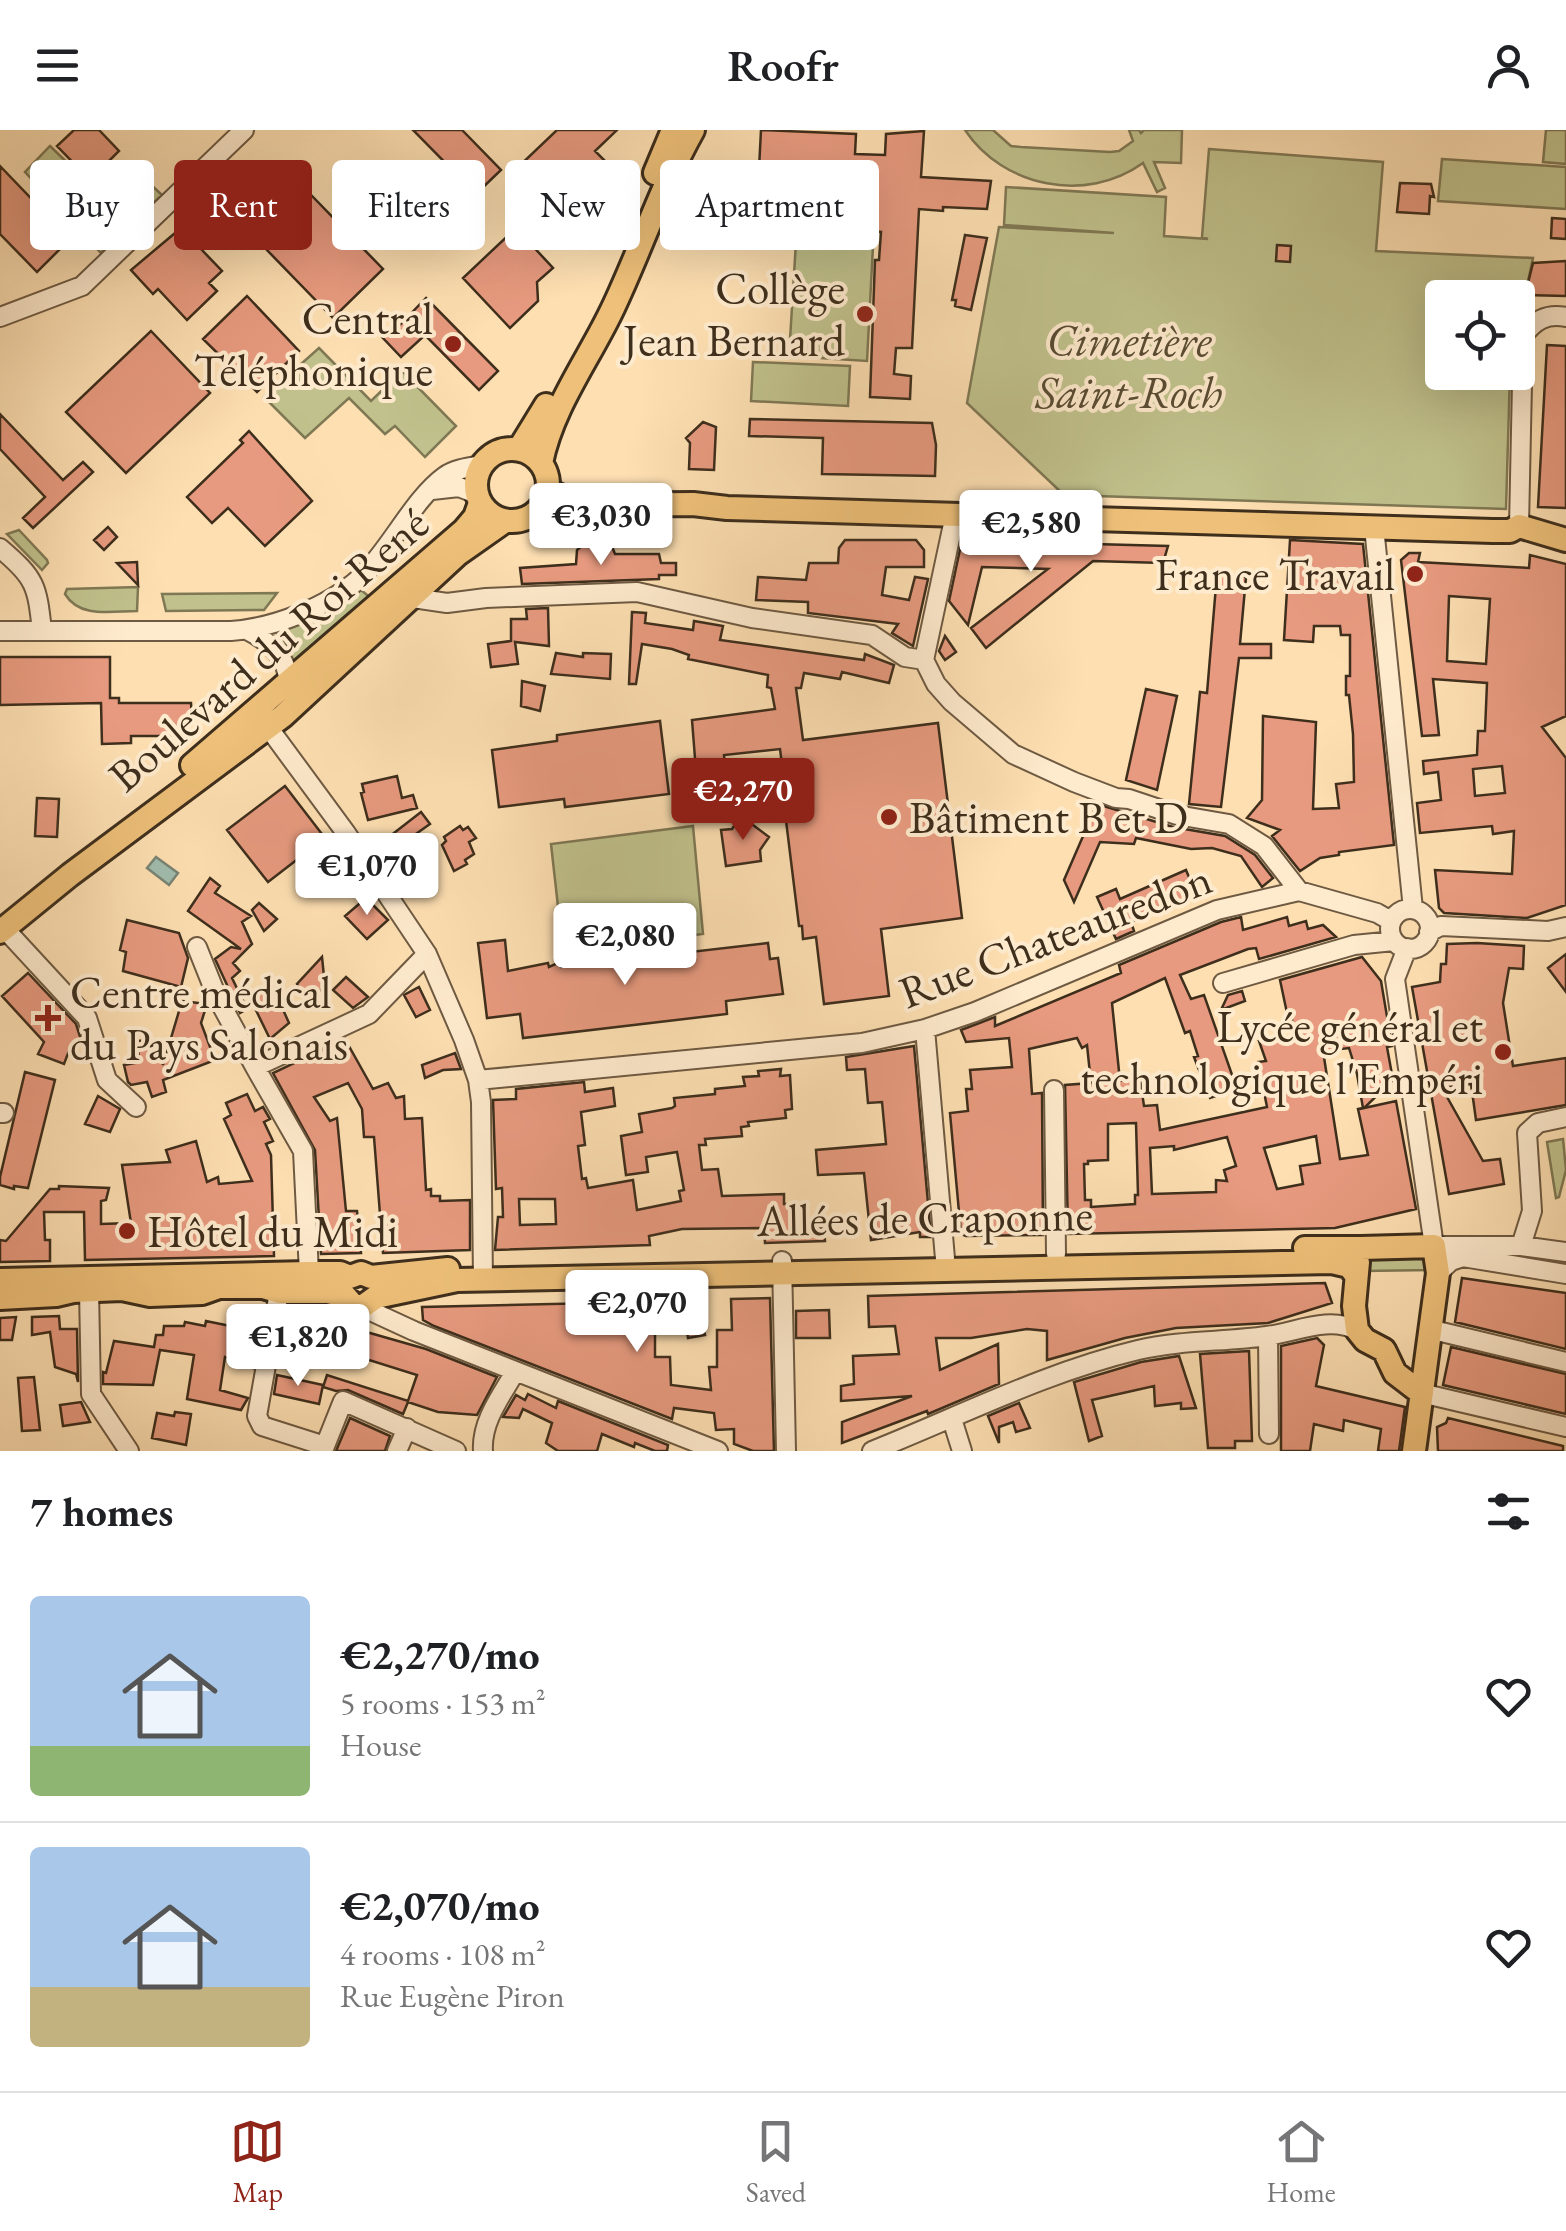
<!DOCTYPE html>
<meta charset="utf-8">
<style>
:root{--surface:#fff;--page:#f6f6f6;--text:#202124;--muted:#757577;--line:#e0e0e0;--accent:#8f2418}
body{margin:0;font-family:"EB Garamond",serif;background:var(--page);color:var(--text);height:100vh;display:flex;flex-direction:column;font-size:38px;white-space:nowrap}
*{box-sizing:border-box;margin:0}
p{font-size:32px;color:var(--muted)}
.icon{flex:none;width:55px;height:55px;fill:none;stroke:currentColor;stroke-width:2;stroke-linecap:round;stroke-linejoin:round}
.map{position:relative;height:1321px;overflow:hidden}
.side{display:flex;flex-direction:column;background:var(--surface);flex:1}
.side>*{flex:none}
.hud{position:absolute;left:30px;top:30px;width:1000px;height:90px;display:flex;gap:20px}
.buttons{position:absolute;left:1425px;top:150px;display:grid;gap:20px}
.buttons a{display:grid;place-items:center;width:110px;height:110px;border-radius:10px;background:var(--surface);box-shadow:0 10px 40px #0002;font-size:50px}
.price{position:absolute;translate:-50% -85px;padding:0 22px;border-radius:10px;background:#fff;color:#222;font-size:32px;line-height:65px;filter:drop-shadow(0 2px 5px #0008)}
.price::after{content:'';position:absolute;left:50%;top:60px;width:30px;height:22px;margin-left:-15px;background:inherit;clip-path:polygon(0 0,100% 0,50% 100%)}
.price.current{background:var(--accent);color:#fff}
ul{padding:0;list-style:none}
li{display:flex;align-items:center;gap:30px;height:250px;padding:0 30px}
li+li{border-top:2px solid var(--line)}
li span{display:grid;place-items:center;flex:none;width:280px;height:200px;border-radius:10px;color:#555}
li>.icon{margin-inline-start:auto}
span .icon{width:120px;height:120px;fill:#fffc;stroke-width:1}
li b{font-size:42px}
h2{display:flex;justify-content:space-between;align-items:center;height:120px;padding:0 30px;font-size:42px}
.tag{padding:0 35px;border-radius:10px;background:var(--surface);box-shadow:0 10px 40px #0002;font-size:35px;line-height:90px}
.tag.current{background:var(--accent);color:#fff}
header{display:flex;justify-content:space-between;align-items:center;height:130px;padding:0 30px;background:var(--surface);font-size:45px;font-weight:600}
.tab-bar{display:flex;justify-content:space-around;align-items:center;height:140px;border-top:2px solid var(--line);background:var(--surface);font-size:28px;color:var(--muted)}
.tab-bar a{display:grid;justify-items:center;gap:5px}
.tab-bar .current{color:var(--accent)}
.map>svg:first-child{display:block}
</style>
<header><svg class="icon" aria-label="menu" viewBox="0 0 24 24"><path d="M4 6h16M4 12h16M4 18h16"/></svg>Roofr<svg class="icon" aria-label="person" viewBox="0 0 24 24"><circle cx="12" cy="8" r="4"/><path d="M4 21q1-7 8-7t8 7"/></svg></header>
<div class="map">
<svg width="1566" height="1321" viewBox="0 0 1566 1321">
<rect width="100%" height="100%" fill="#fddfb2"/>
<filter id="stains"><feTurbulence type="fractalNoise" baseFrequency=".002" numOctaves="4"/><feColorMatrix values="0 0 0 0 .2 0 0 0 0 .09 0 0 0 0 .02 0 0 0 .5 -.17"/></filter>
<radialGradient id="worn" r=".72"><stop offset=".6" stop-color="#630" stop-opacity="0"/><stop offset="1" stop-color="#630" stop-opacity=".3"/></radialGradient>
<path fill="#c0c18c" stroke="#7f7854" stroke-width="2.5" d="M965,0H993L1011,16L1021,17L1110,22L1119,21L1133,11L1129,0H1139L1141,3L1144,0H1182L1181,33L1154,32L1165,58L1157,62L1143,33C1086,74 1003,57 965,0Z
M1546,0H1566V34L1543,32Z
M50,16L88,53L94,49L119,78L148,52L162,65L101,123L25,42Z
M1209,19L1383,32L1376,121L1533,128L1525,165L1442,168V242L1510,243L1506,379L1064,365L967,273L999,97L1114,103L1004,95L1006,57L1166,67L1164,106L1208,109L1202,107Z
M1442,29L1566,37V79L1438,71Z
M796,112L873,116L867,231L789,226Z
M319,218L371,271L402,241L456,296L425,327L395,296L385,304L349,268L305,308L264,267Z
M753,232L850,236L848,276L751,271Z
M19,400L47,430L48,433L42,440L7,404Z
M138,457L137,481C112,481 80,489 65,464L67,459Z
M361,460L372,469L294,538L285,512L276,502L322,486Z
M277,463L264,480L166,481L162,464Z
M693,696L703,804L563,821L551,714Z
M1563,1009L1566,1040L1559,1067L1556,1068L1547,1012Z
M1423,1125L1431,1140L1364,1141L1370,1128Z"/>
<path fill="#9fbcae" stroke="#788374" stroke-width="2.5" d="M156,727L178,743L169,755L147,738Z"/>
<path fill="#e79a7f" stroke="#3e2e1c" stroke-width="2.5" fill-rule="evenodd" d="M74,0H99L119,21L90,50L57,16Z
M413,0H462L501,40L476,64Z
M557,0H617L595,21L605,31L580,55L590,65L564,89L515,40Z
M761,0L856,4L855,24L885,25L886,4L924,1L921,47L991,51L987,79L943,77V81L919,79L912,218H896L894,244L911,246L910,269L870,267L875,130H879L881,102L794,97L793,114L772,113L771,117L755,116Z
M280,33L383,139L333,188L230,82Z
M0,36L70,109L37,142L0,104Z
M1400,53L1431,54L1434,67L1430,66L1429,84L1397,82Z
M1552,88L1566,89V109L1551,108Z
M181,98L222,141L209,153L217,161L187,190L158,159L153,164L131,140Z
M516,98L553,138L537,152L538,171L510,198L463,148Z
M965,105L987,108L971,180L955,176L956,170H952Z
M1277,115L1291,116L1290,132L1276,131Z
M1566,131V166L1525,165L1533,133Z
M247,166L299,221L257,262L203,209Z
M426,168L498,241L479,260L425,205L401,227L382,207L390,199L393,202Z
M151,201L210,263L126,343L66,282Z
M1547,215L1566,216V378L1538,377Z
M0,284L63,350L83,332L93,342L33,398L23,388L45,367L0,319Z
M750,289L932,293L936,315L935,346L822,344L823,308L749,306Z
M703,292L716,297L714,340L689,339L690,313L686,308Z
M249,301L312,371L265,416L228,378L212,393L187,367L243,313L240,310Z
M108,397L117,407L104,420L94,410Z
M845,410H916L924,420V437H886L882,465L909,470L915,447L928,449L913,516L892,503L898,494L808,483V472L756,470L758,447L806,450L809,433H838L839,418Z
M962,410L1017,412L1168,416L1163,433L1093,431L986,518L971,498L1048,439L982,437L968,495L949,471Z
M1290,410L1363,414L1394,715L1339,722V725L1320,728L1300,741L1272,706L1280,700L1247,688L1262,670L1263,586L1316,592L1313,679L1339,678L1336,654L1354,652L1353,604L1349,565H1346V546H1350V505H1341L1340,496H1314L1313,512L1284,510Z
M584,414H611L615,424H659L661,433H676V445H659V449L522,454L520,438L576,434L577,420Z
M1409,423H1420L1418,432L1529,438L1530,425L1566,434V586L1542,597L1566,628V775L1527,788L1444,783L1439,778L1435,740L1512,744L1514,701L1493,704L1492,696L1420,703L1417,673L1441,670L1438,642L1424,644L1423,631L1477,625L1478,601H1485L1487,553L1433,549L1439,605L1422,606L1401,430ZM1449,466L1490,469L1486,534L1447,531ZM1502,636L1505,663L1475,666L1473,639Z
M137,432L138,455L117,433Z
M1217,444L1246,447L1240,514H1271V528H1239L1221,677L1189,674L1200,562L1207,563Z
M548,478L549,516L515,512L518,534L491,537L488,514L511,511V489H527L526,479Z
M632,482L646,483L645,493L693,500L694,491L723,496L720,510L864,530L865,524L894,535L889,553L842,542L840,549L804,543L801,558H796L803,610L938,593L962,788L881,799L889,866L824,874L816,807L803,809L802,796H799L781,650H784L780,619L724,625L725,637L696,641L692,590L775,579L771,558L767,557L768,545L688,529L689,525L672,519L642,514L636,554H629Z
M945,506L956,522L945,530L939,521Z
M556,523L583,527V523L611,524L610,549L551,544Z
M0,527H110V568H119V573H191L192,590L171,606H131V613L102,614L101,573L0,575Z
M522,551L545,556L540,581L521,576Z
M1146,559L1177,566L1157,660L1126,650Z
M660,591L669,664L565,677L564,669L499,677L492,620L557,611V605Z
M397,646L402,668L413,665L417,678L368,690L361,663L364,662L362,654Z
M285,656L325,708L268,752L227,700Z
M37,668L59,669L57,707L35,706Z
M1097,674L1173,697L1225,706L1255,725L1273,748L1262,757L1241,726L1212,718L1191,719L1136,708L1134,714L1100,712L1074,772L1064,750Z
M421,682L430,694L413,706L419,713L399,729L385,710Z
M741,686L769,707L760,720L761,731L726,736L721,700L732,699Z
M460,696L463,700L468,697L476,708L469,712L474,724L465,730L467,734L454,741L442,715L446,711L444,707Z
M1186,740L1196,764L1131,792L1134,801L1116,809L1097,767L1116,759L1120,769Z
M210,748L220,756L215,763L251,786L242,792L252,814L233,833L240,841L232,848L247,879L240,883L215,829L231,817L241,819L188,781Z
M366,768L388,790L367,809L345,786Z
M259,773L277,789L264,801L252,780Z
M1241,787L1243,800L1287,787L1289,796L1306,791L1308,799L1323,795L1336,807L1259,829L1256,818L1248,819L1180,845L1191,869L1204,865L1237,959L1210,968L1194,927L1198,926L1190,901L1185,903L1165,848L1112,873L1120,951L1140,949L1144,976L1157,975L1160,1000L1267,977L1258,932L1266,931L1259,911L1294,906L1291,882L1287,883L1280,850L1362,827L1381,851L1392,916L1387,917L1393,950L1364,978L1396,971L1416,1079L1335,1098L1068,1104L1065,955L1091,953L1087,915L1082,918L1077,908L1029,919L1032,964L1042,963L1043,1105L966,1106L961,1104L950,983L968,981L966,959H972L970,940L1012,937L1009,908L966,912L961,900L995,887V896L1121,843L1119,835L1221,792ZM1349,918L1357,944L1363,978L1358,979L1368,1025L1340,1029L1323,921ZM1136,993L1138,1065H1135V1074L1091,1077V1070H1085L1084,1034H1088V1031L1108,1030V994ZM1316,1006L1320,1033L1300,1036L1303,1054L1277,1059L1264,1018ZM1227,1007L1236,1036L1224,1040L1227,1051L1216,1050V1062L1152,1064L1150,1018L1174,1016V1020Z
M127,790L179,803L188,828L181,857L123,841L126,822L120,820Z
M505,810L508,841L548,833L549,837L560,832L561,837L768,813L770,829L778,828L783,864L726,871L727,884L523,908L520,884L487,888L478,813Z
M1477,813L1524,816L1523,839L1509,838L1503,873L1513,936L1566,928V975L1476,990L1471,954L1442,958L1483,1031L1500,1029L1504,1054L1449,1064L1412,857L1440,852L1441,834H1446L1447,814Z
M1566,824V862L1548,838Z
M322,827L325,856L308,873L297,854Z
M28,843L76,894L82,913H72L64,934L38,924L44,912L2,866Z
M346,847L368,867L353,878L333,860Z
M272,855L289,893L270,909L249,866Z
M419,857L430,880L416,887L404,865Z
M1242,861L1245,871L1221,880L1228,865Z
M182,871L207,874L201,893L215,930L163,950L166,962L152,967L147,952L131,955L128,952L124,935L140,932L136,911L158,909L163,935Z
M345,909L373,959L388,953L396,968L404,966L405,989L422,988L426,1060L431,1059V1066H440V1071L470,1070V1120L383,1123L374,1007H364L362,979L348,953L314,967L330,991L337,988L346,1081H357L361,1123L321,1124L315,1020L273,943Z
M914,916L931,1107H920V1102L871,1110L864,1043L818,1045L816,1020L886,1014L882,972L868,973L865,939L847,940L846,927Z
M455,923L461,939L443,940L425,948L422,935Z
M781,939L780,946L790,945L792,979L785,980L786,988L748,992L749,996L741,997L742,1006L705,1009L706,1015H699L702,1040L718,1039L722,1066L784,1064V1074H797L799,1099L824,1098L825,1111L765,1113L764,1098L682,1099L649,1106L650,1115L495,1120L498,1087H503L502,1058L496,1059L493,970L516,969V959L584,952L585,962L613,958L615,976L581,982L585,1015L578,1016L582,1049L586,1048L588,1058L633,1050L637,1080L681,1071L679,1061L684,1060L677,1022L646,1027L648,1042L626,1045L621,1006L642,1002L639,984L672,978L675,976L674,968L715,964V959L745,956L743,947L759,946L758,941ZM519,1069H555L556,1094L520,1095Z
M25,942L55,950L28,1058L14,1056V1059L0,1055V1047Z
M247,964L255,981L263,977L270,989L264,992L273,1011L266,1014L271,1025L274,1126L85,1130L84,1082H44L45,1110H50V1131L0,1132V1110L6,1111L50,1059H59V1056L109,1058L106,1070L101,1071V1094L131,1093L122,1035L170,1032L166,1020L196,1011L207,1052L218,1047L219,1054L252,1051L224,989L231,985L226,973Z
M98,966L120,979L110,1002L85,994Z
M1462,1148L1566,1163V1219L1455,1192Z
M1325,1153L1332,1173L1268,1193L1176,1198L1125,1208L1047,1230V1201L1027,1199L971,1208H936L940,1240L998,1214L999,1254L928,1284L927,1281L842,1313V1292L912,1266L841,1271V1256L854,1254L853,1226L899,1224L895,1196L869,1197L868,1166Z
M770,1168L774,1321H753L734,1314V1299L716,1300L714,1283L674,1278L672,1289L434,1196L423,1190L422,1177L595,1173L594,1185L633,1184V1172L698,1170L705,1205L688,1208L686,1194L655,1195V1227H670L671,1255L711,1260L709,1237H717V1200H732L731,1169Z
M829,1180L830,1208H796V1181Z
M59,1186L60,1199H77L78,1252L76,1244L55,1237L50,1202L32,1205V1187Z
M16,1187L12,1210H0V1188Z
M287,1189L342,1195L426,1219L497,1247L477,1285L438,1282L408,1272L403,1284L348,1260L336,1261L323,1257L327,1245L408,1271L417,1245L334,1219L335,1217L283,1211Z
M206,1191L245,1199L246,1195L260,1198L253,1238L248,1237V1232L225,1227L220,1260L248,1268L241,1280L187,1269L194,1225L160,1220L153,1255L103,1254V1242L106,1243L114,1211L154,1217L156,1205H163L164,1196H184L185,1192L205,1196Z
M1317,1208L1324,1215L1316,1256L1405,1277L1399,1321H1378L1381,1299L1344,1290L1343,1301L1314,1294L1310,1321H1281V1216Z
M1451,1217L1566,1244V1284L1443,1255Z
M1249,1221L1252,1311H1235V1318H1208L1200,1224Z
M1179,1226L1196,1278L1181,1279V1273L1155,1276L1154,1256L1092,1270L1102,1306L1089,1311L1074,1252L1141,1232Z
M277,1245L323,1255L319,1274L274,1264Z
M34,1247L40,1300L22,1301L18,1248Z
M528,1264L556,1278L558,1271L668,1315L667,1321H655L635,1313L634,1317L602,1304L597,1321H558L546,1313L552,1293L523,1279L519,1288L503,1287L516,1265L525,1270Z
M81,1272L90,1292L63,1296L60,1275Z
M1019,1273L1030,1298L1016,1302L1013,1292L999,1297V1313L988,1286Z
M175,1282L191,1284L186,1315L152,1308L157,1283L174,1286Z
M350,1288L390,1306L385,1321H336Z
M1448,1288L1563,1316V1321H1438L1437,1297L1446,1293Z"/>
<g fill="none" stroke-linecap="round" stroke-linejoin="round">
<g stroke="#6e5a42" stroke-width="22">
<path id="minor" d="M0,187L82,156L244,0
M432,360L459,357L477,364
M955,385L924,530L936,554L952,572L1013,624L1074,652L1116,668L1129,669L1177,685L1229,694L1264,716L1299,761
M1519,396L1523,206C1534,191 1546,183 1566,187
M1374,397L1413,779
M0,418C36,449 37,455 42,501
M413,468L447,473L486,468L637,462L752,488L872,505L905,527L924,530
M247,500C270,512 288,527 289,555
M0,501H231C274,498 328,477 360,448C390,420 413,369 445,346C454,339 470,337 482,335
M268,597L346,703L427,824L464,910L478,950L481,972L483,1150
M1390 799a20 20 0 1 1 40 0a20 20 0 1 1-40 0Z
M4,798L87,888L107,950L136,977
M1429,802L1441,796L1548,801L1566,797
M197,817L217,867L255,937
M1407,818L1395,849L1434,1116H1521L1566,1122
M1223,853L1354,815L1394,811
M925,899L946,1140
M478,950L862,913L925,899L975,882L1217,780L1299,761L1377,783L1391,791
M1054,960L1056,1124
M0,983H4
M1521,1116L1532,1081L1527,1003L1538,993L1566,987
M782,1131L786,1321
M309,1143L303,1021L255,937L369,884L427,824
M1438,1143L1451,1131L1463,1127L1566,1144
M281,1151L257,1286L262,1296L325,1316
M89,1160L91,1264L129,1321
M362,1177L414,1201L718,1321
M1429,1199L1566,1232
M1268,1206L1269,1304
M1421,1263L1566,1297
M952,1289L962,1321
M323,1321L343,1271L456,1321
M397,1321L407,1298
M483,1321C481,1292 501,1266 515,1242
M872,1321C960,1286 1046,1242 1138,1220C1180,1210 1224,1212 1267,1206C1297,1202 1328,1186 1357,1200"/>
</g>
<g stroke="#3e2e1c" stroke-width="28">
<path id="major" d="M655,43L673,0
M476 355a36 36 0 1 1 72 0a36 36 0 1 1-72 0Z
M519,319L546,275
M541,333C552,277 589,229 613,178C641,119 661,57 693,0
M548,360L571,372L586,375L693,374L727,378L1493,401H1510L1519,396L1566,410
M192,635L464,400L475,387L480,373
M0,802L70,745L283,586L458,424L505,391
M1305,1118H1361
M1361,1118L1434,1116L1438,1143L1414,1321
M1358,1132L1354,1176L1357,1200L1365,1210L1384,1220L1395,1243L1421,1263
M0,1150L309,1143H340L350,1147L361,1143L371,1147L448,1139
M0,1168L56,1165L73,1161L122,1159L150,1165L202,1163L219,1157H263L280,1162H328L345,1166L352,1174L362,1177L376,1167L457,1150L1332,1132L1349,1136L1355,1144"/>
</g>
<use href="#minor" stroke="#feeacd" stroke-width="18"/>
<use href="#major" stroke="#eec079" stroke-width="22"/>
</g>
<g fill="#8f2418" stroke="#feeacd" stroke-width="4">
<circle cx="865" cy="184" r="10"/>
<circle cx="453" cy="214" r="10"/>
<circle cx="1415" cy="444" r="10"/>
<circle cx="889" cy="687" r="10"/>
<path d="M43 873h10v10h10v10h-10v10h-10v-10h-10v-10h10z"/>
<circle cx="1503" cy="922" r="10"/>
<circle cx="127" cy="1101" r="10"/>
</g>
<g text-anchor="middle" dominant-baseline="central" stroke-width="8" stroke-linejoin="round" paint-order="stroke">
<g font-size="45" fill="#3e2e1c" stroke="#feeacd" text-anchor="end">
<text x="845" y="158">Collège<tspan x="845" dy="52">Jean Bernard</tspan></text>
<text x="433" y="188">Central<tspan x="433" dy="52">Téléphonique</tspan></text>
<text x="1395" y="444">France Travail</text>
<text x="909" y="687" text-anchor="start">Bâtiment B et D</text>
<text x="70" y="862" text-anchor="start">Centre médical<tspan x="70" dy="52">du Pays Salonais</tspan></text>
<text x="1483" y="896">Lycée général et<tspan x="1483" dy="52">technologique l'Empéri</tspan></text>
<text x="147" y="1101" text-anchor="start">Hôtel du Midi</text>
</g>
<g font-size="45" font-style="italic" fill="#584b32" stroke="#feeacd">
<text x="1129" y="210">Cimetière<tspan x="1129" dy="52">Saint-Roch</tspan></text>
</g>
<g font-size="45" fill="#3e2e1c" stroke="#feeacd">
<text transform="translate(268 519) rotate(-41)">Boulevard du Roi René</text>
<text transform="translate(1055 805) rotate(-21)">Rue Chateauredon</text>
<text transform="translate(925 1087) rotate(-1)">Allées de Craponne</text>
</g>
</g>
<rect width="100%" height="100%" filter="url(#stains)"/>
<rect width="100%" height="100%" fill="url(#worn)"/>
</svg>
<div class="buttons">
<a><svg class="icon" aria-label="locate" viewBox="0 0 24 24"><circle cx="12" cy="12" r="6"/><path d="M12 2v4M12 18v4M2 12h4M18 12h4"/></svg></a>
</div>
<b class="price" style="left:601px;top:438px">€3,030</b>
<b class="price" style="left:1031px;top:445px">€2,580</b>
<b class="price current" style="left:743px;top:713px">€2,270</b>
<b class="price" style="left:367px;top:788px">€1,070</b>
<b class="price" style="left:625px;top:858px">€2,080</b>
<b class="price" style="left:637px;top:1225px">€2,070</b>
<b class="price" style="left:298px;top:1259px">€1,820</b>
<div class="hud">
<a class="tag">Buy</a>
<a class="tag current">Rent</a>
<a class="tag">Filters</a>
<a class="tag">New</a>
<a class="tag">Apartment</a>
</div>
</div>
<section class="side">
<h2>7 homes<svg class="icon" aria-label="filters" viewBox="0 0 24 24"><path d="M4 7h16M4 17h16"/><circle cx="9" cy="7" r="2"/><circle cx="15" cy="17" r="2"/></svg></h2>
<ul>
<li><span style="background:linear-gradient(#a9c7e8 75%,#8fb573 0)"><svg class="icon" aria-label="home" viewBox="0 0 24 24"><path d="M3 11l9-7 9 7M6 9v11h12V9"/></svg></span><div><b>€2,270/mo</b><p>5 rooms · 153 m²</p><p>House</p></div><svg class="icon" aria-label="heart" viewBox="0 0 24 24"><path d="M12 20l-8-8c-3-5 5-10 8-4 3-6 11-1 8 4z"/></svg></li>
<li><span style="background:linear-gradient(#a9c7e8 70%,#c2b280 0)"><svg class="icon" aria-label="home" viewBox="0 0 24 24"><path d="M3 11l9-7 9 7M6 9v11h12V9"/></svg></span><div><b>€2,070/mo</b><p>4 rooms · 108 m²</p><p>Rue Eugène Piron</p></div><svg class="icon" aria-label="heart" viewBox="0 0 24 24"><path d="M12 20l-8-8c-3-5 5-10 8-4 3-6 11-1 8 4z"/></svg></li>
</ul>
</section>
<nav class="tab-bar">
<a class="current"><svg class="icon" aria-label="map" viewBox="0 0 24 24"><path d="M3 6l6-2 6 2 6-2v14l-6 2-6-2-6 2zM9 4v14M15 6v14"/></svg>Map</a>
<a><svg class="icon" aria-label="saved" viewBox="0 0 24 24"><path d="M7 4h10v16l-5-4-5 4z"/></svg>Saved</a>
<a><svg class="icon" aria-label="home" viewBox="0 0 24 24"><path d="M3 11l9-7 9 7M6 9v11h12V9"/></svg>Home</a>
</nav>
